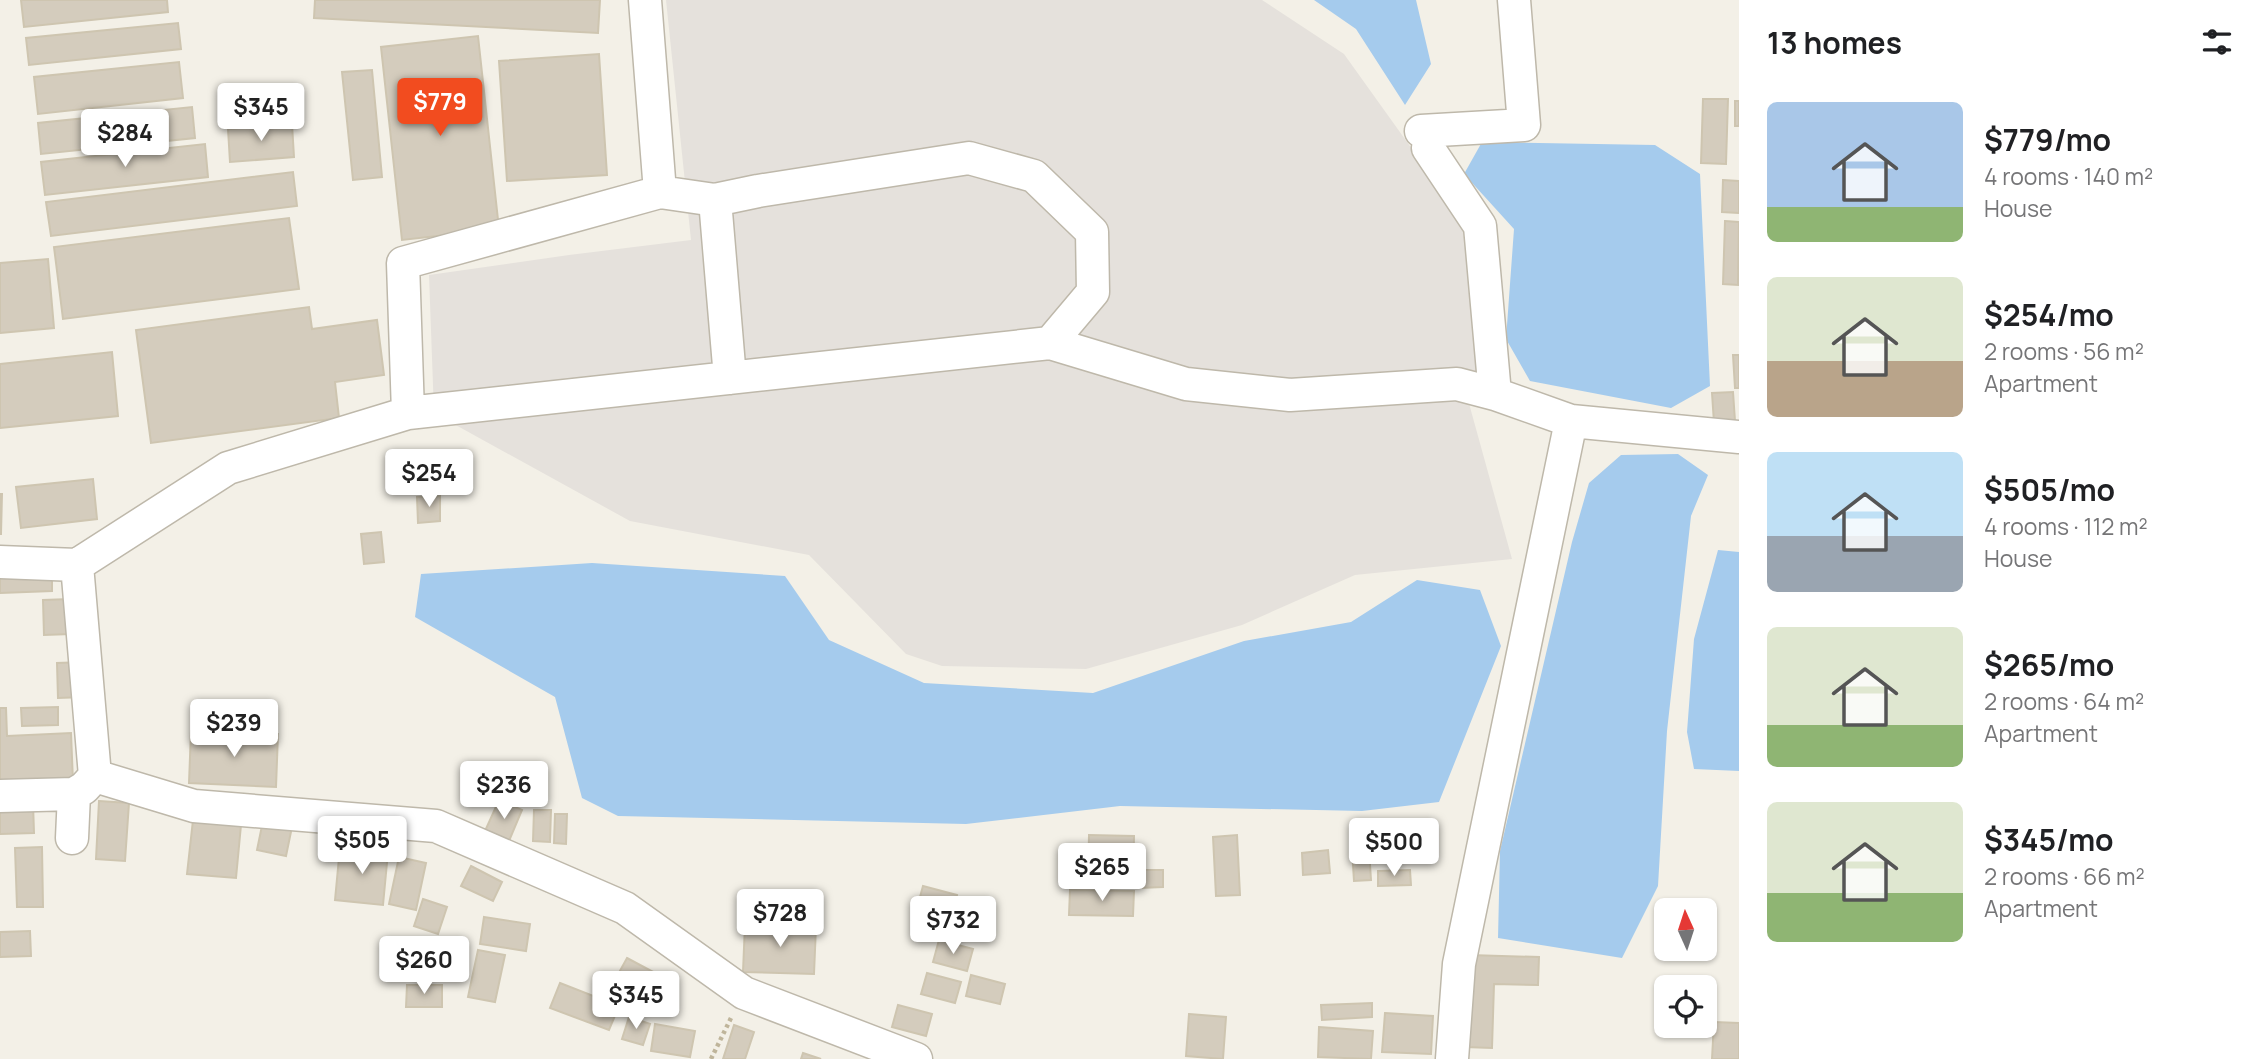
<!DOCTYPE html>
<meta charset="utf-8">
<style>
:root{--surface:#fff;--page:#f6f6f6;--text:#202124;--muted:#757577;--accent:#f24c1f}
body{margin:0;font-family:Manrope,sans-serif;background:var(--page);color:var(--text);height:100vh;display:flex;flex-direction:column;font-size:26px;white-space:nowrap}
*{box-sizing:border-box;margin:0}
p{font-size:23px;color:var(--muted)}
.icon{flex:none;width:38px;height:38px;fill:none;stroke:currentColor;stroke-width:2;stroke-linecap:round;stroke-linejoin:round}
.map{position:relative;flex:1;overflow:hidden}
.drawer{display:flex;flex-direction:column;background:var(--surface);width:525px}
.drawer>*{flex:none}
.needle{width:46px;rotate:357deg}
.controls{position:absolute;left:1654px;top:898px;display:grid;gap:14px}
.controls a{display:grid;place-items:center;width:63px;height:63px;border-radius:10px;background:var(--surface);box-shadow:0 2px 5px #0004;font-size:35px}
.price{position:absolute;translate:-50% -60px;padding:0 16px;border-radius:7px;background:#fff;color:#222;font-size:23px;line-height:46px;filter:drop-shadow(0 2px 4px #0008)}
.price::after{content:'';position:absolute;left:50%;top:42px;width:21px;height:16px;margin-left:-10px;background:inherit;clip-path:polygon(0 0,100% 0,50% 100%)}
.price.active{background:var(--accent);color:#fff}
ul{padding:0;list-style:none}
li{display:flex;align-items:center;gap:21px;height:175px;padding:0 28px}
li span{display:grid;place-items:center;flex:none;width:196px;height:140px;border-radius:10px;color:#555}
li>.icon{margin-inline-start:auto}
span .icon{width:84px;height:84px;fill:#fffc;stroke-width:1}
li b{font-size:30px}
h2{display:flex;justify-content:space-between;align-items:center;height:84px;padding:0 28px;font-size:30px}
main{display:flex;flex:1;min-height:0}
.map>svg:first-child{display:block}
</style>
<main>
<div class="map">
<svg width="1739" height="1059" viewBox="0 0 1739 1059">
<rect width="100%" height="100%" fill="#f3f0e7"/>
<path fill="#e5e1dc" d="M666,0H1262L1344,54L1470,230L1485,366L1465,389L1512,559L1355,575L1242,625L1086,669L942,666L906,654L809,555L630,521L434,413L429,275L569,255L691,240Z"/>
<path fill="#a5cbed" d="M1314,0H1416L1431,64L1405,105L1356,29Z
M1482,142L1655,145L1700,174L1710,386L1671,408L1530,381L1506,339L1514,229L1464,174Z
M1678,454L1708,475L1691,516L1667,731L1658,886L1622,958L1498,938L1500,851L1572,542L1589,483L1621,455Z
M1718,550L1739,552V771L1694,769L1687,732L1694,639Z
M592,563L785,576L829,640L924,683L1093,693L1244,641L1351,622L1417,580L1480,590L1501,646L1439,802L1362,811L1120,806L966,824L618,816L582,798L555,697L415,617L421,574Z"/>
<path fill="#d4ccbd" stroke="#cec5b0" stroke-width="2" d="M21,0H167L168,12L24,27Z
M315,0H600L598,33L314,18Z
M178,23L181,49L29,65L26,38Z
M478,36L499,229L402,240L381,47Z
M599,54L607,175L507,181L499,61Z
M179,62L183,98L38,114L34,77Z
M372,70L382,177L353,180L342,72Z
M275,84L278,109L222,115L219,90Z
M1703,99H1728L1726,164L1701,163Z
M1735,101H1739V126H1735Z
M192,107L195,138L41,154L38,123Z
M292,124L294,157L230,162L228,129Z
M205,144L208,177L45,195L41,162Z
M293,172L297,206L51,236L46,202Z
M1723,180L1739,181V213L1722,212Z
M289,218L299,289L63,319L54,247Z
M1725,221L1739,222L1738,285L1723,284Z
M48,259L54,328L0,333V263Z
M309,307L312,329L377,320L384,375L335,382L339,418L151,443L136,330Z
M112,352L118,416L0,428V364Z
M1733,355H1739V388H1735Z
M1733,392L1735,421L1714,423L1712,393Z
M427,470V485L406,486L405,472Z
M93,479L97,519L21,528L16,487Z
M0,494H2L1,534H0Z
M440,496V521L418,523L417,497Z
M381,532L384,562L364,564L361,534Z
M52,569V591L0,593V571Z
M70,599L71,634L44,635L43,600Z
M84,662L85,697L58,698L57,663Z
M58,707V725L22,726L21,708Z
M0,708H6L7,736L71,733L73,782L0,785Z
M191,731L278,734L276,787L189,783Z
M499,800L522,810L509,841L485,831Z
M99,801L129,803L125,861L96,859Z
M33,803L34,833L0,834V804Z
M534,810H551L550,842L533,841Z
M555,814H567L566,844L554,843Z
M264,816L293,822L286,856L257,850Z
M193,820L241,825L236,878L187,874Z
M1089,835L1134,836L1133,883L1088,882Z
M1237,835L1240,895L1216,896L1213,837Z
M42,847L43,907H17L15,848Z
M340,847L388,852L383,905L335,900Z
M1352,849H1369L1371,880L1354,881Z
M1328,850L1330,873L1303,875L1302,853Z
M399,857L426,863L416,910L389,904Z
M471,866L502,882L493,901L461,886Z
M1140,870H1163V887L1140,888Z
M1410,870L1411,885L1378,886V871Z
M923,886L957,895L951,917L917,908Z
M1070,890L1134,891L1133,916L1069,915Z
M423,899L447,907L438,934L414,926Z
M484,917L530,924L526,951L480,944Z
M745,924L816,926L814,974L743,972Z
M30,931L31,956L0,957V932Z
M939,940L973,949L967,971L933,962Z
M478,950L505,955L495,1002L468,997Z
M1469,955L1539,957L1538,985L1494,984L1492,1048L1465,1047Z
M627,958L657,974L648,993L616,978Z
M927,973L961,982L955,1003L921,994Z
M971,975L1005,984L1000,1004L966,996Z
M560,983L619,1006L609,1030L550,1008Z
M407,985H442V1007H406Z
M1372,1003V1017L1322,1020L1321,1005Z
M898,1005L932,1014L926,1036L892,1027Z
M1385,1013L1433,1016L1431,1054L1382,1052Z
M1189,1014L1226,1017L1223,1059L1186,1056Z
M629,1017L650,1024L643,1045L622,1039Z
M1714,1022L1739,1023V1059H1712Z
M655,1024L695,1031L690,1057L651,1051Z
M734,1025L754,1032L745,1059H723Z
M1319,1027L1373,1031L1371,1059L1318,1057Z
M803,1053L821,1059H801Z"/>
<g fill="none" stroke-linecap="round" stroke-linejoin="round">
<g stroke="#beb8aa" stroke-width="35">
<path id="minor" d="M1421,131L1524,125L1514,0
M1428,148L1480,226L1495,394
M660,192L715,200
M730,378L715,200L758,191L969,158L1034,176L1092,232L1093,292L1050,343
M408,413L1050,343L1186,384L1290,395L1457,384L1495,394L1571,421
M0,562L77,565L228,468L408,413L403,263L660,192L645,0
M77,565L95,776L194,806L436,826L625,908L744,993L916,1059
M0,796L74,794L84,788L95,776
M72,838L74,794
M1452,1059L1459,964L1571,421L1739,437"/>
</g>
<path stroke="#bfb59b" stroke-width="4.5" stroke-dasharray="3.5 3.5" stroke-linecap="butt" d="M711,1059L731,1018"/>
<use href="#minor" stroke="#fff" stroke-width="32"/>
</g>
</svg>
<div class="controls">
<a><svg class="needle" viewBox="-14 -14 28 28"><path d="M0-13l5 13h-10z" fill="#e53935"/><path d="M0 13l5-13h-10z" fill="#757577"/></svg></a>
<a><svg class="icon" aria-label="locate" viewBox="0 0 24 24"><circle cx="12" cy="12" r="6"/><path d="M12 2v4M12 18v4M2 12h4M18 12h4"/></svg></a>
</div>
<b class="price active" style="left:440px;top:138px">$779</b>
<b class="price" style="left:261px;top:143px">$345</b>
<b class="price" style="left:125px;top:169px">$284</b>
<b class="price" style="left:429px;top:509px">$254</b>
<b class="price" style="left:234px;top:759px">$239</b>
<b class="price" style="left:504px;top:821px">$236</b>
<b class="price" style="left:362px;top:876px">$505</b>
<b class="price" style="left:1394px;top:878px">$500</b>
<b class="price" style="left:1102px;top:903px">$265</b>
<b class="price" style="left:780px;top:949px">$728</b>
<b class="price" style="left:953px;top:956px">$732</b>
<b class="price" style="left:424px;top:996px">$260</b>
<b class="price" style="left:636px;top:1031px">$345</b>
</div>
<section class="drawer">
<h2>13 homes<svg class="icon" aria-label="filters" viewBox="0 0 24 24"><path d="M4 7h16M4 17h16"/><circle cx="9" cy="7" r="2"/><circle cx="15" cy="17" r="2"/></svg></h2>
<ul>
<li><span style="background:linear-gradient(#a9c7e8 75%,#8fb573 0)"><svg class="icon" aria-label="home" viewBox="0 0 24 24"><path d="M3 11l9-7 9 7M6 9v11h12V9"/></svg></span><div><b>$779/mo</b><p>4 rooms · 140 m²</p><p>House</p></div></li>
<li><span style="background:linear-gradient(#dfe7d0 60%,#b9a48a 0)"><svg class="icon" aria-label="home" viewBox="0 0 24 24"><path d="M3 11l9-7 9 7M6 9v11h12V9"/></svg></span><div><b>$254/mo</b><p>2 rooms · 56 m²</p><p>Apartment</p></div></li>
<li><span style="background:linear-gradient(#bfe0f5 60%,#9aa5b1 0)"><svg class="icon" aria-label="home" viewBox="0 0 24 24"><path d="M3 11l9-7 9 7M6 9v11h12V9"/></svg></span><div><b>$505/mo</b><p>4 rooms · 112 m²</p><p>House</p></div></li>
<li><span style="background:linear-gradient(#dfe7d0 70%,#8fb573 0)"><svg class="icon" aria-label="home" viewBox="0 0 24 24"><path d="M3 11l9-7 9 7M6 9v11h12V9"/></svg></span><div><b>$265/mo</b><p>2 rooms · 64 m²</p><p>Apartment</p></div></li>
<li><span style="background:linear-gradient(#dfe7d0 65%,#8fb573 0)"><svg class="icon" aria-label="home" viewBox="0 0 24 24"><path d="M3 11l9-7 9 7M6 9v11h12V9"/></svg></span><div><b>$345/mo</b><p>2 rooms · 66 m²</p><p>Apartment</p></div></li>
</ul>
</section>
</main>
